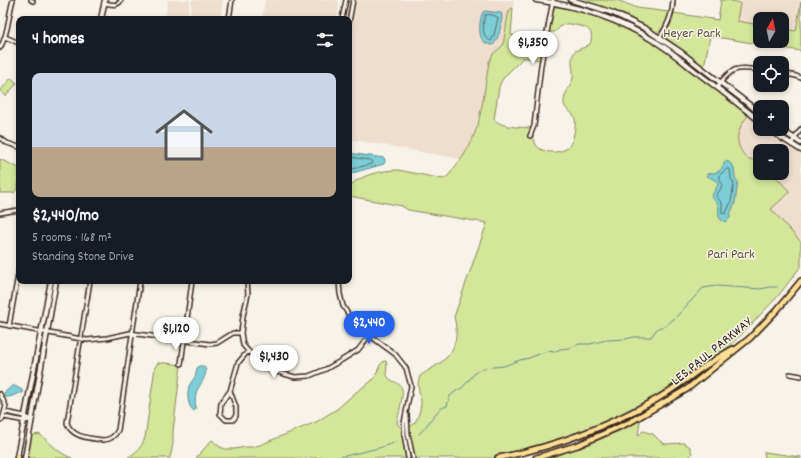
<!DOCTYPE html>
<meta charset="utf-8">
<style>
:root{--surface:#171b24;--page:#242831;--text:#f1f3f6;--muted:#9ea1a6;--accent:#2563eb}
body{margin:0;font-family:Dekko,sans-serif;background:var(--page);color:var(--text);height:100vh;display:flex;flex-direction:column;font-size:15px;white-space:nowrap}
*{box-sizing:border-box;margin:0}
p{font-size:13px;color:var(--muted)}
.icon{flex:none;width:22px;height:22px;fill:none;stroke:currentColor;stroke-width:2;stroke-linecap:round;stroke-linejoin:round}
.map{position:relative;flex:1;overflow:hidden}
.sheet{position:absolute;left:16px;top:16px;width:336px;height:268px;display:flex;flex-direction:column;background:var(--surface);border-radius:8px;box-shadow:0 2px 6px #0003}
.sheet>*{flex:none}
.needle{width:26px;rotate:9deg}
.buttons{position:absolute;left:753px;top:12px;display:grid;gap:8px}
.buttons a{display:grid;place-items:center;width:36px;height:36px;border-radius:8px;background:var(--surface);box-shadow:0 2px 6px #0003;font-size:20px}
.price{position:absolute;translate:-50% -34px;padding:0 9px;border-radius:14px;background:#fff;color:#222;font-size:13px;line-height:26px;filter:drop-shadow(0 1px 2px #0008)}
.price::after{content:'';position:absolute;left:50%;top:24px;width:12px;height:9px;margin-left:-6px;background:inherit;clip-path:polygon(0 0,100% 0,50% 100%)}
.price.current{background:var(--accent);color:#fff}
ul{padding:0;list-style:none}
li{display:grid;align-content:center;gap:8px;height:212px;padding:0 16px}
li span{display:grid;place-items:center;height:124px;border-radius:8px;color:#555}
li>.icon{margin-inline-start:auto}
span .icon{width:72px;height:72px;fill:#fffc;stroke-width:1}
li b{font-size:17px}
h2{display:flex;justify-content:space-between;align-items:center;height:48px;padding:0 16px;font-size:17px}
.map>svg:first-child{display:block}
</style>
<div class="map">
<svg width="801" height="458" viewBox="0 0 801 458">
<rect width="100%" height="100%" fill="#f7f3e8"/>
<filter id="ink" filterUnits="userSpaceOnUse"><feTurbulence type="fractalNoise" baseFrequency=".025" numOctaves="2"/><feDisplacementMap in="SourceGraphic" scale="8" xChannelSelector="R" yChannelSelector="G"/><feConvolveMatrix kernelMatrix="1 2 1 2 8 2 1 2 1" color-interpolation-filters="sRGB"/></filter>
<g filter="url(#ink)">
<path fill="#efddce" d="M168,0H190L187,19H165Z
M192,0H223L220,19L192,18V16L190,15Z
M265,0H337L339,3L337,19H262Z
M353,0H514L513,8H512L508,15L503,45L497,51L493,54L489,62L483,100L475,133L468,148L461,159L349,139V22Z
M731,0H801L796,31L782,29V19H760V25L737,21Z
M748,115L760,124V129H766L801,154V242L771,209L789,192L780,181L771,173H782V151H760V164L745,156L742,152L739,146L737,137L738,131L743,122Z"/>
<path fill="#d4e69a" stroke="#88885c" d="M581,0H617L637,8L669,12C667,19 664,29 657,33L624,15L596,4Z
M721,0H731V1L740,3L737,21L760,25V41H782V29L796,31L801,2V51L710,36L704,67L665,37V35L671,24L674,13L718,20Z
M554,6H558C587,13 615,22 641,36C678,57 714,88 748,115C741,125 735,134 739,146C741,151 743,154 746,157C751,160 756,161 760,164V173H771L780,181L790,192L771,209L801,242V266L779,295L745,331L728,347L705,365L682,381L637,409L585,432L518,453L493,458H196L211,441L212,440L220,447L225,449H234L246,447H252L260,445L279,437L316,422L337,409L355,393L374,379L380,365L384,361H386C388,366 385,372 388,377C391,382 400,382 402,389C404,394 398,416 397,423L400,427C403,428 406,429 409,427C417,424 421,410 421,401C420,392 416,385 420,376C428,370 439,365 446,358C457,347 458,331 454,317L487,223L408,210L402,206L349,196V187C359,175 383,170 398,170L443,179L445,178L448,176L464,155L472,140L478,125L483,100L489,62L493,54L500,48L503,45L508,15L509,11L512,8H513L511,35L544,39L540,60L529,58H523L506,75L502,80L499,87L494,119C501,128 521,127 532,128C533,134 533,141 537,146C544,155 567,154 571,143C574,138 577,120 574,116C571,111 565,110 564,104C563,94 571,87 573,78C574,68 569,60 575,51L585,47L590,44C595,30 587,27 575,25C571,24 567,23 562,25C560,27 557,30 555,32H549L548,30Z
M11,78L17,83L6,96L0,91Z
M0,159L17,167L19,169C19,177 20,187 14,193H0Z
M158,363H167L181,365L173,431V444L170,458H127C136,453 141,448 145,438L155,367Z
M640,420L638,436L643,431L653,434L660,441L665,444L684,443L690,447L692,454L689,458H544L589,443Z
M39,434C44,437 47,441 52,445C58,451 64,455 72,458H27L31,437L34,435Z
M764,452L801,457V458H765Z"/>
<path fill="#7dced7" stroke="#638c8d" d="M484,11L501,13L502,14C502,22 499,40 493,45C480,44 479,34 480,23C481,18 481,14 484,11Z
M349,153L384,158C386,160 385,162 384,164L349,174Z
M725,161L729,162L734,167L735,178L738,182L735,203L730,214V218L726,222C713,218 722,210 717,203C714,199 713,200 712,195C720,182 721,183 707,176V174C718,172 721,173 725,161Z
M199,366H204C210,375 199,384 196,393C195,399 195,404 196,409L194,411C187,406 187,394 189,386C190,383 193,380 195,377C196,374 196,371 197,368Z
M12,386H15L22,390L23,393C17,392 12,398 6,397L4,396L5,392Z"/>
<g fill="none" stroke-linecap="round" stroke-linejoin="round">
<path stroke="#556c68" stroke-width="1" d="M485,15C489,14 496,15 498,18L494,35L491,41C481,37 483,24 485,15Z
M349,157L370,160L372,162L371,164L349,170
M727,169H730L731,179L734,183L731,202L726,213L724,214L722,213V203L716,196C723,185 723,188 719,176Z"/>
<path stroke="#638c8d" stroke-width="1" d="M419,434C427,427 431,418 438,411C441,408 444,407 447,406L449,399L450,396L456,391L462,388L475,373L479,370L484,368L504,366L520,360L529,358L547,351L555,352L560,349L570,348L579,344H590L606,340L626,339L633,337H651L657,329L660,327H663L665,326L675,318L703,288L716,286L761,289L770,287H777
M336,458L379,448L396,442"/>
<g stroke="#3b2a1e" stroke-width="6">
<path id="minor" d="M31,0L33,1
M104,3C110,4 118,7 121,0
M229,19L232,0
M342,19L346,0
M349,22L353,0
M5,37L19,43
M659,39C667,27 673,15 673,0
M0,48C9,33 8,16 13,0
M782,73L796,76L801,78
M717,87C732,67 735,67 760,70
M530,136L534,126L541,65L553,0
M0,138L7,143L19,147
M791,144L801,129
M0,213L12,211L19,210
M90,281L67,423C72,438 90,438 103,440C110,440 115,436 118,430L140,281
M247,281L248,294L243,316L241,333L243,345L248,351L270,370L295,377L309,376L326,369L342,360L358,350L369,336
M339,281L340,294L343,306L350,317L358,327L395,354L406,368L411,386L404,423V434L408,458
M0,324L87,340L107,338L130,333L210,344L217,343L233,333H241
M9,326L19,269
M181,364L192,281
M790,374L801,376
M230,391L236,407V416L233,420H226L220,414L221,403L230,391L238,363L248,351
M0,394L6,406L2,420
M5,412L25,416L31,420
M407,415L408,434L413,458
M4,417L25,421L31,420"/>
</g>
<g stroke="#3b2a1e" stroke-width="7">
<path id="secondary" d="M536,0C579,6 619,19 656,42C670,50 682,61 695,71C717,87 738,104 760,121
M571,0L598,8L613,13L646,29L682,53L760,113
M101,19L105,0
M770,129L782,138L801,150
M780,129L801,143
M17,457L51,281
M25,458L56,281"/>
</g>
<g stroke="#3b2a1e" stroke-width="8">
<path id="primary" d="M17,458L18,456
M498,458C554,447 607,427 657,399C674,389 689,377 705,366C714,360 724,354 733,349
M536,458L578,445L630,422L687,389L750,338L777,310L801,281"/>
</g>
<use href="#minor" stroke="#f7f3e8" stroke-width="3"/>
<use href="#secondary" stroke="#f7f3e8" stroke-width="4"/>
<use href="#primary" stroke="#fcde96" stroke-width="4.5"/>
</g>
</g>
<g text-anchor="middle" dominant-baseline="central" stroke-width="3" stroke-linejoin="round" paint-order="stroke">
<g font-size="14" fill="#5a5037" stroke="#f7f3e8">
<text x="692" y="34">Heyer Park</text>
<text x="731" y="255">Pari Park</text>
</g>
<g font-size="14" fill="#3b2a1e" stroke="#f7f3e8">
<text transform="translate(712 352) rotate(-39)">LES PAUL PARKWAY</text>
</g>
</g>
</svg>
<div class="buttons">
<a><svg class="needle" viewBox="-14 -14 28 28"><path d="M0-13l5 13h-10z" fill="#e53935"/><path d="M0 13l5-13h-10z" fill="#9ea1a6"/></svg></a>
<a><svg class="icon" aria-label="locate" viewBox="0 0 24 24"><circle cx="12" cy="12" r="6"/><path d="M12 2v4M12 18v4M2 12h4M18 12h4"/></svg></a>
<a>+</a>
<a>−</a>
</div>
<b class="price" style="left:533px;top:65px">$1,350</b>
<b class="price current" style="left:369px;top:345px">$2,440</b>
<b class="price" style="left:176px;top:351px">$1,120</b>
<b class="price" style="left:274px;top:379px">$1,430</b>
<section class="sheet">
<h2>4 homes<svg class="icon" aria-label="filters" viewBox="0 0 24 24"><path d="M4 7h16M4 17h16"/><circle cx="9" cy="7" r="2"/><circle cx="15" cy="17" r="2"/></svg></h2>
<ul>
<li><span style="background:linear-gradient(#c9d6e8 60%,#b9a48a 0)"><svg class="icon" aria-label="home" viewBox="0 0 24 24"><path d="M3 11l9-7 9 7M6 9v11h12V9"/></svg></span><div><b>$2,440/mo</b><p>5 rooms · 168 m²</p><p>Standing Stone Drive</p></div></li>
</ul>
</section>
</div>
